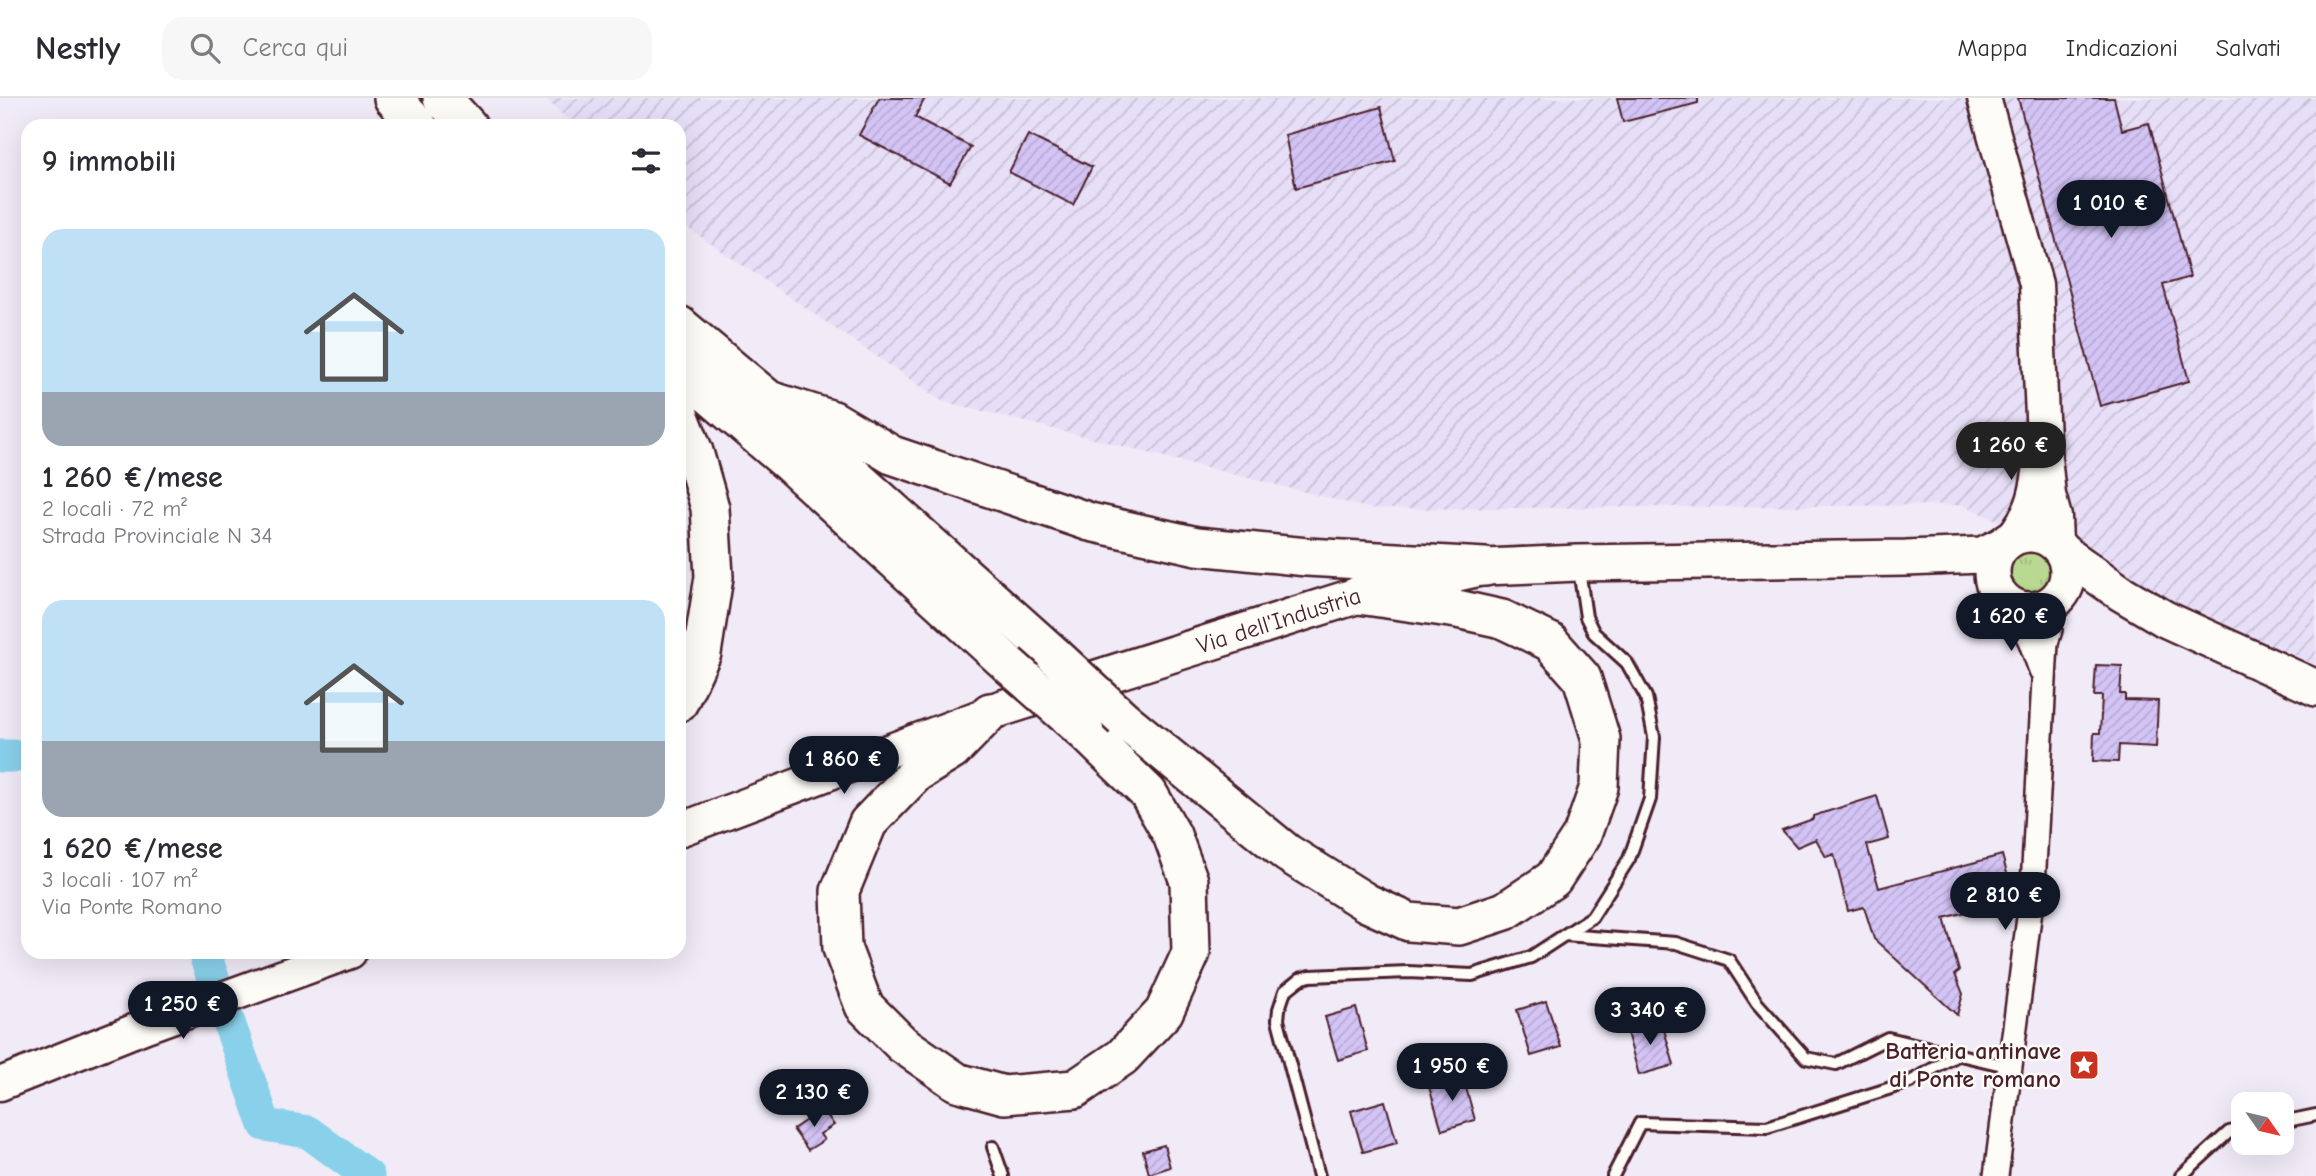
<!DOCTYPE html>
<html lang="it">
<meta charset="utf-8">
<style>
:root{--surface:#fff;--page:#f7f7f7;--text:#2b2b33;--muted:#7c7c81;--line:#e1e1e2;--accent:#111827}
body{margin:0;font-family:"Comic Neue",sans-serif;background:var(--page);color:var(--text);height:100vh;display:flex;flex-direction:column;font-size:26px;white-space:nowrap}
*{box-sizing:border-box;margin:0}
p{font-size:23px;color:var(--muted)}
.icon{flex:none;width:38px;height:38px;fill:none;stroke:currentColor;stroke-width:2;stroke-linecap:round;stroke-linejoin:round}
.map{position:relative;flex:1;overflow:hidden}
.sheet{position:absolute;left:21px;top:21px;width:665px;height:840px;display:flex;flex-direction:column;background:var(--surface);border-radius:21px;box-shadow:0 7px 28px #0002}
.sheet>*{flex:none}
.needle{width:46px;rotate:124deg}
.controls{position:absolute;left:2231px;top:994px;display:grid;gap:14px}
.controls a{display:grid;place-items:center;width:63px;height:63px;border-radius:14px;background:var(--surface);box-shadow:0 7px 28px #0002;font-size:35px}
.price{position:absolute;translate:-50% -60px;padding:0 16px;border-radius:24px;background:var(--accent);color:#fff;font-size:23px;line-height:46px;filter:drop-shadow(0 2px 4px #0008)}
.price::after{content:'';position:absolute;left:50%;top:42px;width:21px;height:16px;margin-left:-10px;background:inherit;clip-path:polygon(0 0,100% 0,50% 100%)}
.price.active{background:#222;color:#fff}
ul{padding:0;list-style:none}
li{display:grid;align-content:center;gap:14px;height:371px;padding:0 21px}
li span{display:grid;place-items:center;height:217px;border-radius:21px;color:#555}
li>.icon{margin-inline-start:auto}
span .icon{width:126px;height:126px;fill:#fffc;stroke-width:1}
li b{font-size:30px}
h2{display:flex;justify-content:space-between;align-items:center;height:84px;padding:0 21px;font-size:30px}
header{display:flex;align-items:center;gap:42px;box-sizing:border-box;height:98px;padding:0 35px;background:var(--surface);border-bottom:2px solid var(--line)}
header strong{font-size:33px}
nav{display:flex;gap:38px;margin-inline-start:auto;font-size:24px}
.search{width:490px;height:63px;background:var(--page);display:flex;align-items:center;gap:18px;box-sizing:border-box;padding:0 24px;border-radius:21px;color:var(--muted);font-size:26px}
.map>svg:first-child{display:block}
</style>
<header>
<strong>Nestly</strong>
<div class="search"><svg class="icon" aria-label="search" viewBox="0 0 24 24"><circle cx="10" cy="10" r="6"/><path d="M15 15l6 6"/></svg>Cerca qui</div>
<nav><a>Mappa</a><a>Indicazioni</a><a>Salvati</a></nav>
</header>
<div class="map">
<svg width="2316" height="1078" viewBox="0 0 2316 1078">
<defs>
<pattern id="industrial-furrows" width="10" height="10" patternUnits="userSpaceOnUse" patternTransform="scale(1.75)"><rect width="10" height="10" fill="#e7dff7"/><path d="M-1 1l2-2M0 10L10 0M9 11l2-2" fill="none" stroke="#c8bfd4"/></pattern>
<pattern id="grass-tufts" width="24" height="20" patternUnits="userSpaceOnUse" patternTransform="scale(1.75)"><rect width="24" height="20" fill="#b9d992"/><path d="M3 7l-1-3M5 7V3M7 7l1-3M15 17l-1-3M17 17v-4M19 17l1-3" fill="none" stroke="#a1ba7e"/></pattern>
<pattern id="building-hatch" width="6" height="6" patternUnits="userSpaceOnUse" patternTransform="scale(1.75)"><rect width="6" height="6" fill="#d3c4f6"/><path d="M-1 1l2-2M0 6l6-6M5 7l2-2" fill="none" stroke="#b7a8d3"/></pattern>
</defs>
<rect width="100%" height="100%" fill="#f0ebf7"/>
<filter id="ink" filterUnits="userSpaceOnUse"><feTurbulence type="fractalNoise" baseFrequency=".0143" numOctaves="2"/><feDisplacementMap in="SourceGraphic" scale="14" xChannelSelector="R" yChannelSelector="G"/><feConvolveMatrix kernelMatrix="1 2 1 2 8 2 1 2 1" color-interpolation-filters="sRGB"/></filter>
<g filter="url(#ink)">
<path fill="url(#industrial-furrows)" d="M545,0H2316V567L1963,407L1372,411L942,303L679,124V28H575Z"/>
<path fill="url(#grass-tufts)" stroke="#827c5e" stroke-width="2" d="M2002 475a30 30 0 1 1 60 0a30 30 0 1 1-60 0Z"/>
<g fill="none" stroke-linecap="round" stroke-linejoin="round">
<path stroke="#89d0ea" stroke-width="33" d="M0,658H28
M207,854L206,860L265,1027L308,1034L368,1078"/>
</g>
<path fill="url(#building-hatch)" stroke="#4a1f2b" stroke-width="2" d="M879,0H925L915,19L971,49L950,85L859,37Z
M1617,0H1698V5L1623,24Z
M2018,0H2114L2122,32L2149,25L2190,179L2163,187L2189,283L2100,308Z
M1381,9L1395,63L1296,90L1285,37Z
M1028,37L1092,69L1073,107L1009,74Z
M2096,567L2122,568L2120,596H2125V602L2158,603L2156,649L2119,647L2118,664L2093,663L2094,635H2100L2102,598H2094Z
M1877,698L1889,741L1867,747L1879,790L2002,757L2014,801L1944,820L1959,873L1955,876L1963,896L1957,917L1874,841L1864,809L1848,813L1834,756L1826,759L1816,741L1797,749L1782,732L1813,721V718Z
M1546,903L1561,949L1531,958L1517,912Z
M1356,910L1368,953L1338,962L1325,919Z
M1661,921L1674,967L1639,977L1626,931Z
M1463,979L1475,1022L1442,1032L1429,989Z
M1385,1003L1397,1045L1363,1054L1351,1013Z
M823,1011L834,1027L820,1036L824,1042L808,1052L793,1031Z
M1164,1047L1170,1069L1149,1076L1143,1053Z"/>
<g fill="none" stroke-linecap="round" stroke-linejoin="round">
<g stroke="#4a1f2b" stroke-width="16">
<path id="service" d="M1564,837L1676,845L1729,862L1757,905L1806,960L1836,966L1888,940L2011,969
M2282,1024L2316,1017
M993,1049L1003,1078
M1319,1078L1278,922L1279,911L1285,893L1300,881L1310,878L1408,874L1472,877L1531,859L1592,819L1629,761L1650,701L1654,639L1646,599L1627,565L1594,535L1586,519L1579,471
M1613,1078L1640,1025L1767,1029L1910,984L1959,956
M2181,1078L2229,1034L2244,1031"/>
</g>
<g stroke="#4a1f2b" stroke-width="28">
<path id="minor" d="M2012,508L2030,542L2041,572
M1996,1078L2033,788L2046,545L2050,532L2047,508"/>
</g>
<g stroke="#4a1f2b" stroke-width="37">
<path id="secondary" d="M1984,0L2036,186L2043,341L2049,397L2055,419L2056,445
M2012,440C2030,416 2035,404 2039,374
M679,732L989,615
M0,986L146,928L350,854"/>
</g>
<g stroke="#4a1f2b" stroke-width="40">
<g id="primary">
<circle cx="2030" cy="474" r="38"/>
<path d="M2063,454L2121,495L2165,521L2316,590"/>
<path id="s1" d="M990,614L1359,497L1485,469L1578,465L1906,460L1982,457L2001,448"/>
</g>
</g>
<g stroke="#4a1f2b" stroke-width="42">
<path id="trunk" d="M393,0L418,28
M442,0L468,28
M679,227L769,302L1055,558
M679,271L790,366L1008,566
M769,302L833,322L892,357L1090,424L1197,448L1307,459L1485,469
M679,316L694,354L710,410L714,479L702,555L679,604
M990,614L952,653L916,675L868,725L840,793L842,850L864,908L902,946L957,984L1004,997L1075,991L1122,959L1164,914L1191,855L1189,783L1172,737L1148,695L1085,634
M1123,621L1287,755L1367,805L1409,824L1459,828L1505,813L1553,781L1582,737L1599,689L1601,641L1582,580L1550,544L1502,521L1457,511L1359,497"/>
</g>
<use href="#service" stroke="#fdfcf7" stroke-width="10"/>
<use href="#minor" stroke="#fdfcf7" stroke-width="23"/>
<use href="#secondary" stroke="#fdfcf7" stroke-width="32"/>
<use href="#primary" stroke="#fdfcf7" stroke-width="35"/>
<use href="#trunk" stroke="#fdfcf7" stroke-width="37"/>
<g stroke="#4a1f2b" stroke-width="42" stroke-linecap="butt">
<path id="trunk-bridge" d="M1055,558L1123,621
M1008,566L1085,634"/>
</g>
<use href="#trunk-bridge" stroke="#fdfcf7" stroke-width="37"/>
</g>
</g>
<defs>
<g id="sight-square" transform="scale(1.575)"><rect x="-9" y="-9" width="18" height="18" rx="4" fill="#c8321e" stroke="#fdfcf7"/><path d="M0-6L1.8-2.2L6-1.7L2.9 1.2L3.7 5.4L0 3.3L-3.7 5.4L-2.9 1.2L-6-1.7L-1.8-2.2Z" fill="#fff"/></g>
</defs>
<g fill-rule="evenodd">
<use href="#sight-square" x="2084" y="967"/>
</g>
<g text-anchor="middle" dominant-baseline="central" stroke-width="5" stroke-linejoin="round" paint-order="stroke">
<g font-size="24" fill="#4a1f2b" stroke="#fdfcf7">
<text stroke="none"><textPath href="#s1" startOffset="303">Via dell'Industria</textPath></text>
</g>
<g font-size="24" font-weight="bold" fill="#4a1f2b" stroke="#fdfcf7" text-anchor="end">
<text x="2061" y="953">Batteria antinave<tspan x="2061" dy="28">di Ponte romano</tspan></text>
</g>
</g>
</svg>
<div class="controls">
<a><svg class="needle" viewBox="-14 -14 28 28"><path d="M0-13l5 13h-10z" fill="#e53935"/><path d="M0 13l5-13h-10z" fill="#7c7c81"/></svg></a>
</div>
<b class="price" style="left:2111px;top:142px">1 010 €</b>
<b class="price active" style="left:2011px;top:384px">1 260 €</b>
<b class="price" style="left:2011px;top:555px">1 620 €</b>
<b class="price" style="left:844px;top:698px">1 860 €</b>
<b class="price" style="left:2005px;top:834px">2 810 €</b>
<b class="price" style="left:183px;top:943px">1 250 €</b>
<b class="price" style="left:1650px;top:949px">3 340 €</b>
<b class="price" style="left:1452px;top:1005px">1 950 €</b>
<b class="price" style="left:814px;top:1031px">2 130 €</b>
<section class="sheet">
<h2>9 immobili<svg class="icon" aria-label="filters" viewBox="0 0 24 24"><path d="M4 7h16M4 17h16"/><circle cx="9" cy="7" r="2"/><circle cx="15" cy="17" r="2"/></svg></h2>
<ul>
<li><span style="background:linear-gradient(#bfe0f5 75%,#9aa5b1 0)"><svg class="icon" aria-label="home" viewBox="0 0 24 24"><path d="M3 11l9-7 9 7M6 9v11h12V9"/></svg></span><div><b>1 260 €/mese</b><p>2 locali · 72 m²</p><p>Strada Provinciale N 34</p></div></li>
<li><span style="background:linear-gradient(#bfe0f5 65%,#9aa5b1 0)"><svg class="icon" aria-label="home" viewBox="0 0 24 24"><path d="M3 11l9-7 9 7M6 9v11h12V9"/></svg></span><div><b>1 620 €/mese</b><p>3 locali · 107 m²</p><p>Via Ponte Romano</p></div></li>
</ul>
</section>
</div>
